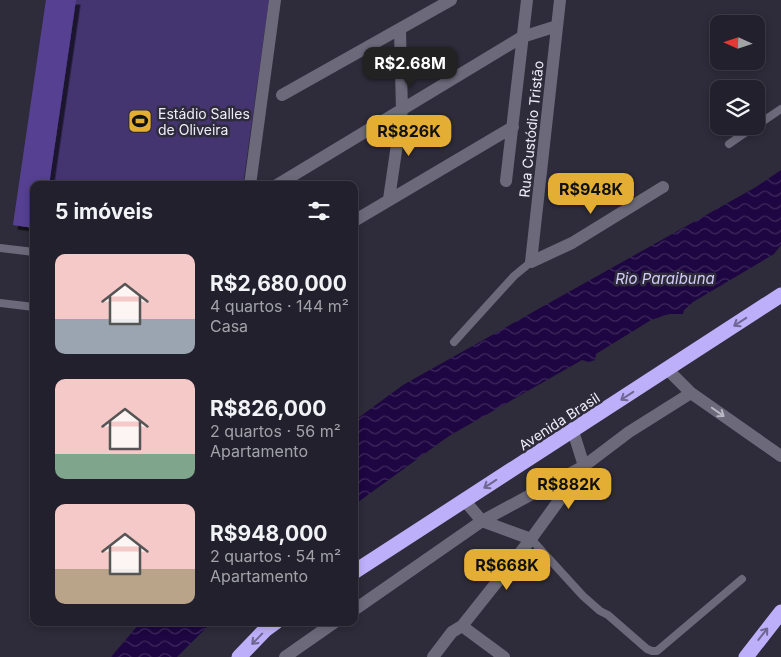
<!DOCTYPE html>
<html lang="pt">
<meta charset="utf-8">
<style>
:root{--surface:#22202c;--page:#2e2d38;--text:#f1f3f6;--muted:#a2a3a9;--line:#3f3e48;--accent:#e4ae35}
body{margin:0;font-family:Inter,sans-serif;background:var(--page);color:var(--text);height:100vh;display:flex;flex-direction:column;font-size:19px;white-space:nowrap}
*{box-sizing:border-box;margin:0}
p{font-size:16px;color:var(--muted)}
.icon{flex:none;width:28px;height:28px;fill:none;stroke:currentColor;stroke-width:2;stroke-linecap:round;stroke-linejoin:round}
.map{position:relative;flex:1;overflow:hidden}
.sheet{position:absolute;left:30px;top:181px;width:328px;height:445px;display:flex;flex-direction:column;background:var(--surface);border-radius:10px;box-shadow:0 2px 8px #0003,0 0 0 1px var(--line)}
.sheet>*{flex:none}
.needle{width:32px;rotate:273deg}
.buttons{position:absolute;left:710px;top:15px;display:grid;gap:10px}
.buttons a{display:grid;place-items:center;width:55px;height:55px;border-radius:10px;background:var(--surface);box-shadow:0 2px 8px #0003,0 0 0 1px var(--line);font-size:25px}
.price{position:absolute;translate:-50% -42px;padding:0 11px;border-radius:10px;background:var(--accent);color:#111;font-size:16px;line-height:32px;filter:drop-shadow(0 1px 2px #0008)}
.price::after{content:'';position:absolute;left:50%;top:30px;width:15px;height:11px;margin-left:-8px;background:inherit;clip-path:polygon(0 0,100% 0,50% 100%)}
.price.active{background:#222;color:#fff}
ul{padding:0;list-style:none}
li{display:flex;align-items:center;gap:15px;height:125px;padding:0 25px}
li span{display:grid;place-items:center;flex:none;width:140px;height:100px;border-radius:10px;color:#555}
li>.icon{margin-inline-start:auto}
span .icon{width:60px;height:60px;fill:#fffc;stroke-width:1}
li b{font-size:21px}
h2{display:flex;justify-content:space-between;align-items:center;height:60px;padding:0 25px;font-size:21px}
.map>svg:first-child{display:block}
</style>
<div class="map">
<svg width="781" height="657" viewBox="0 0 781 657">
<defs>
<pattern id="water-waves" width="16" height="10" patternUnits="userSpaceOnUse" patternTransform="scale(1.25)"><rect width="16" height="10" fill="#1d0641"/><path d="M0 5q4-4 8 0t8 0" fill="none" stroke="#3e2a5d"/></pattern>
<filter id="shadow"><feDropShadow dx="4.5" dy="4.5" stdDeviation="0" flood-color="#0009"/></filter>
</defs>
<rect width="100%" height="100%" fill="#2e2b3a"/>
<path fill="#443570" d="M46,0H269L243,185H34V228L13,225Z"/>
<path fill="url(#water-waves)" d="M781,170V245L774,254L693,302L684,310L683,314H669L651,320L596,354L595,360L589,362L582,360L449,436L354,505V421L403,385L756,187Z
M140,623V622L211,623L177,657H111Z"/>
<path fill="#574192" filter="url(#shadow)" d="M46,0H76L50,178V185H34V228L13,225Z"/>
<g fill="none" stroke-linecap="round" stroke-linejoin="round">
<path stroke="#6c697b" stroke-width="8" d="M756,126L781,109
M729,144L755,126
M0,248L34,252
M0,303L34,307
M454,342L514,276L531,262
M531,539L583,596L600,611L608,615L647,649L652,651H657L742,579"/>
<path stroke="#6c697b" stroke-width="12" d="M282,95L451,0
M506,181L527,0
M250,185L275,0
M277,185L522,37L557,26
M389,199L402,110L400,30
M354,221L513,127
M531,262L560,0
M531,262L572,243L663,187
M465,501L482,521L531,539
M354,610L482,521L584,466L629,432L691,393
M462,626L504,657
M285,657L335,622
M433,657L452,632L462,626L531,539L584,466L573,431"/>
<path stroke="#6c697b" stroke-width="12" d="M668,370L691,393L781,456"/>
<path stroke="#beaffb" stroke-width="15" d="M354,572L781,295
M239,657L265,630L276,622
M746,657L781,612"/>
</g>
<defs><path id="oneway-shaft" d="M-6 0H5M1.5-3L5.5 0L1.5 3" fill="none" stroke-width="1.6" stroke-linecap="round" stroke-linejoin="round" transform="scale(1.25)"/></defs>
<g stroke="#6f6691">
<use href="#oneway-shaft" transform="translate(740 322) rotate(147)"/>
<use href="#oneway-shaft" transform="translate(627 396) rotate(147)"/>
<use href="#oneway-shaft" transform="translate(490 484) rotate(147)"/>
<use href="#oneway-shaft" transform="translate(763 634) rotate(-52)"/>
<use href="#oneway-shaft" transform="translate(257 639) rotate(134)"/>
</g>
<use stroke="#bab8c5" href="#oneway-shaft" transform="translate(718 412) rotate(35)"/>
<defs>
<g id="stadium-square" transform="scale(1.25)"><rect x="-9" y="-9" width="18" height="18" rx="4" fill="#e4ae35" stroke="#2e2b3a"/><path d="M0-5a6.5 5 0 1 0 0 10a6.5 5 0 1 0 0-10ZM-3.5-1.8h7v3.6h-7Z" fill="#111"/></g>
</defs>
<g fill-rule="evenodd">
<use href="#stadium-square" x="140" y="121"/>
</g>
<g text-anchor="middle" dominant-baseline="central" stroke-width="5" stroke-linejoin="round" paint-order="stroke">
<g font-size="14" fill="#eeecf7" stroke="#2e2b3a" text-anchor="start">
<text x="158" y="113">Estádio Salles<tspan x="158" dy="16">de Oliveira</tspan></text>
</g>
<g font-size="14" fill="#eeecf7" stroke="#2e2b3a">
<text transform="translate(531 129) rotate(-84)">Rua Custódio Tristão</text>
<text transform="translate(559 421) rotate(-33)">Avenida Brasil</text>
</g>
<g font-size="15" font-style="italic" fill="#d3cbf9" stroke="#2e2b3a">
<text x="665" y="278">Rio Paraibuna</text>
</g>
</g>
</svg>
<div class="buttons">
<a><svg class="needle" viewBox="-14 -14 28 28"><path d="M0-13l5 13h-10z" fill="#e53935"/><path d="M0 13l5-13h-10z" fill="#a2a3a9"/></svg></a>
<a><svg class="icon" aria-label="layers" viewBox="0 0 24 24"><path d="M12 4l9 5-9 5-9-5zM3 14l9 5 9-5"/></svg></a>
</div>
<b class="price active" style="left:410px;top:89px">R$2.68M</b>
<b class="price" style="left:409px;top:157px">R$826K</b>
<b class="price" style="left:591px;top:215px">R$948K</b>
<b class="price" style="left:569px;top:510px">R$882K</b>
<b class="price" style="left:507px;top:591px">R$668K</b>
<section class="sheet">
<h2>5 imóveis<svg class="icon" aria-label="filters" viewBox="0 0 24 24"><path d="M4 7h16M4 17h16"/><circle cx="9" cy="7" r="2"/><circle cx="15" cy="17" r="2"/></svg></h2>
<ul>
<li><span style="background:linear-gradient(#f6c9c9 65%,#9aa5b1 0)"><svg class="icon" aria-label="home" viewBox="0 0 24 24"><path d="M3 11l9-7 9 7M6 9v11h12V9"/></svg></span><div><b>R$2,680,000</b><p>4 quartos · 144 m²</p><p>Casa</p></div></li>
<li><span style="background:linear-gradient(#f6c9c9 75%,#7fa58c 0)"><svg class="icon" aria-label="home" viewBox="0 0 24 24"><path d="M3 11l9-7 9 7M6 9v11h12V9"/></svg></span><div><b>R$826,000</b><p>2 quartos · 56 m²</p><p>Apartamento</p></div></li>
<li><span style="background:linear-gradient(#f6c9c9 65%,#b9a48a 0)"><svg class="icon" aria-label="home" viewBox="0 0 24 24"><path d="M3 11l9-7 9 7M6 9v11h12V9"/></svg></span><div><b>R$948,000</b><p>2 quartos · 54 m²</p><p>Apartamento</p></div></li>
</ul>
</section>
</div>
